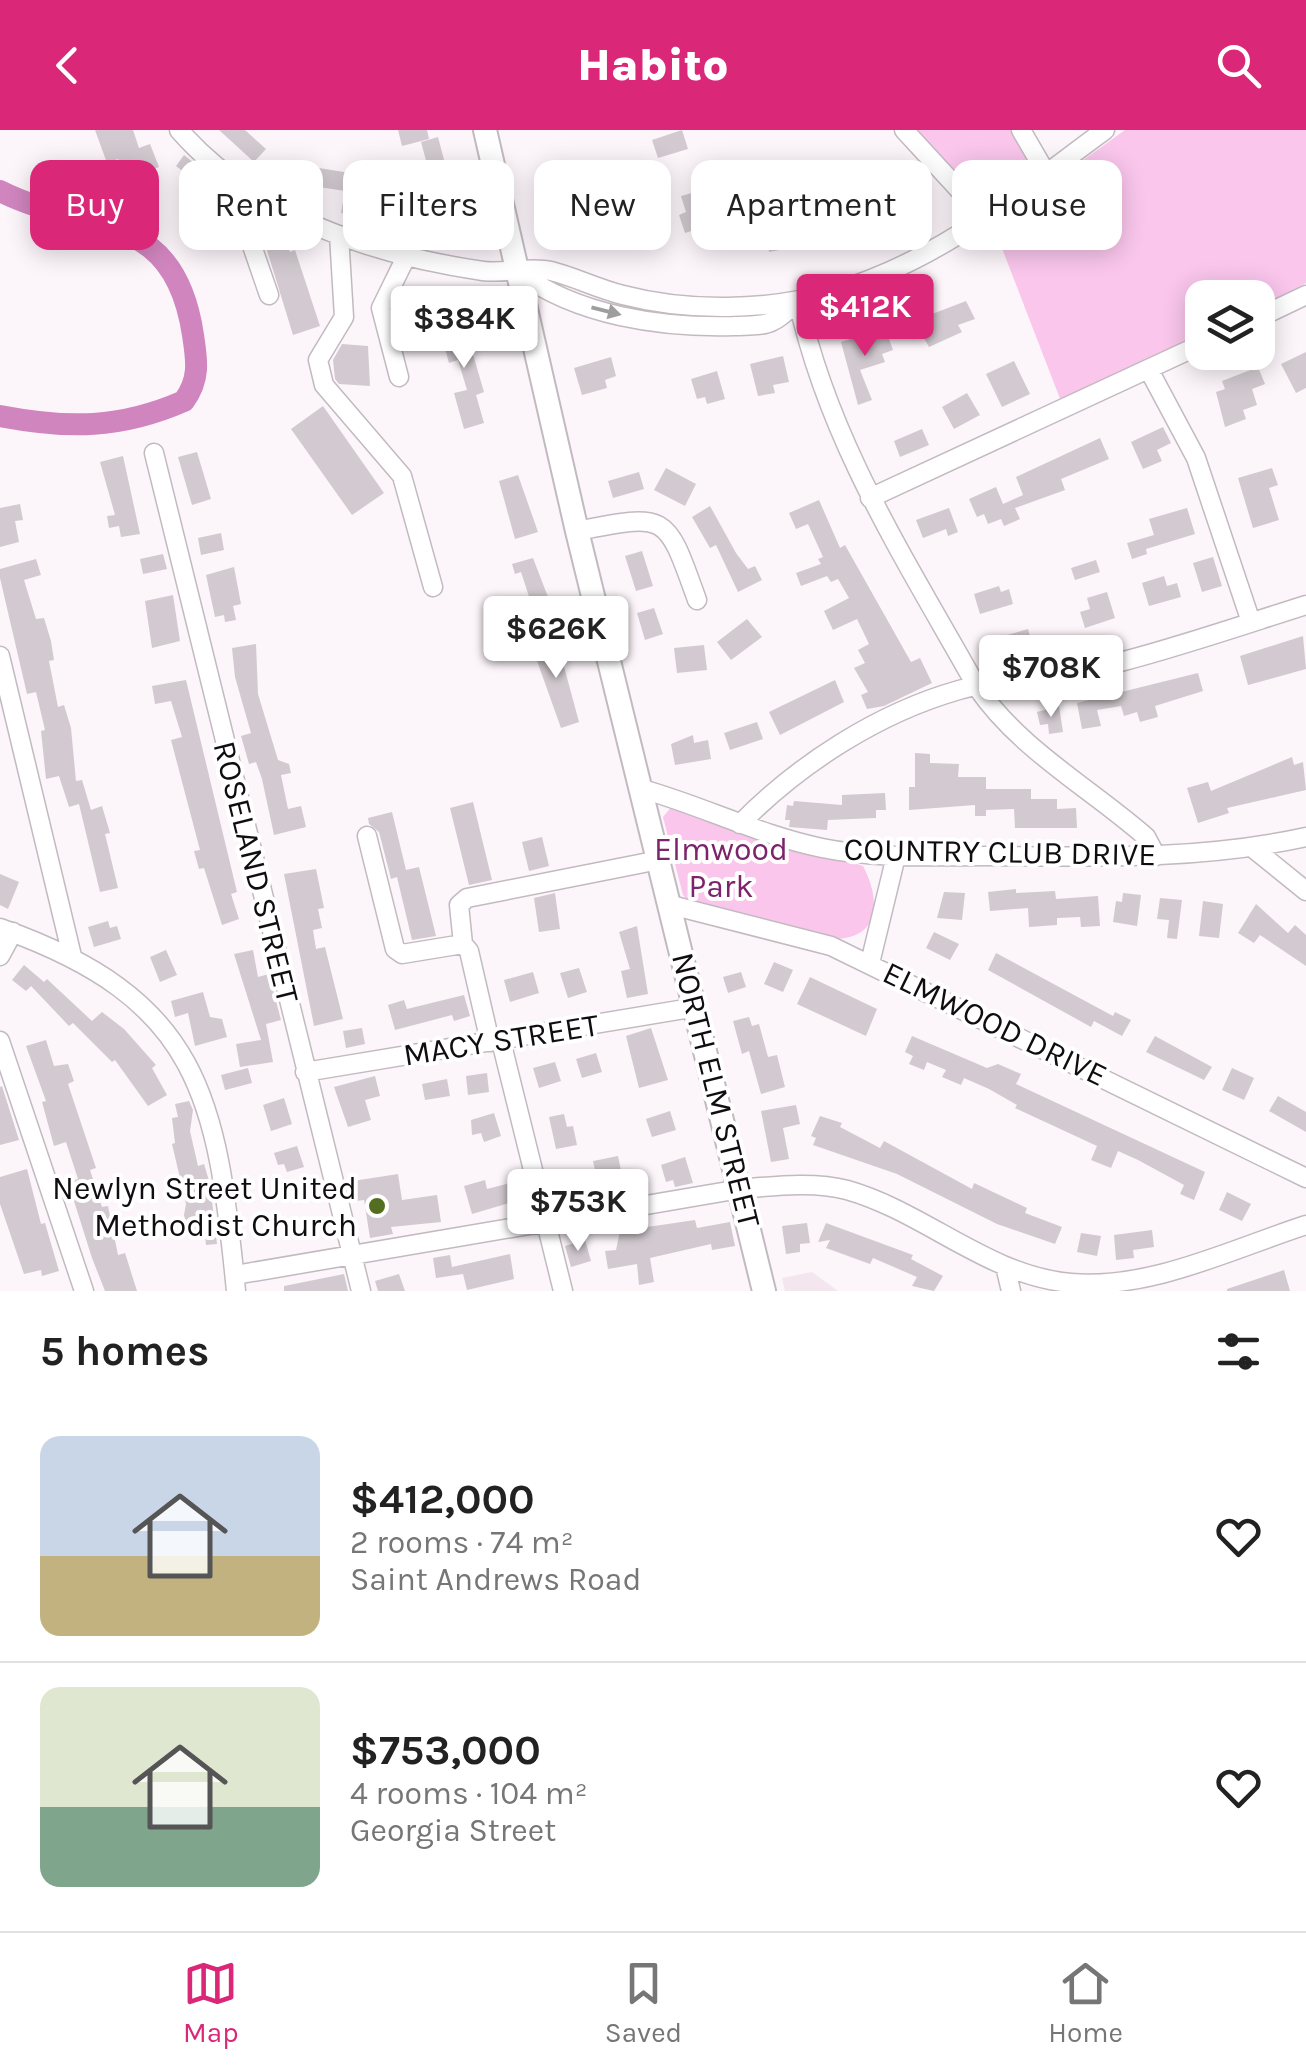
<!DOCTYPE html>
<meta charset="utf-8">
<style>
:root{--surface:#fff;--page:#f2f2f2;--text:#222;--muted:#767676;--line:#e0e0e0;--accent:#db2777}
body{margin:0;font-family:Karla,sans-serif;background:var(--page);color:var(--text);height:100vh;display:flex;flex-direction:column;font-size:38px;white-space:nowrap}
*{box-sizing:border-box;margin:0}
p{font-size:32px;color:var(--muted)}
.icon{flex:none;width:55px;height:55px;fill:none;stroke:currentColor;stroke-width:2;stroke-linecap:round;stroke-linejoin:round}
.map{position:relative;height:1161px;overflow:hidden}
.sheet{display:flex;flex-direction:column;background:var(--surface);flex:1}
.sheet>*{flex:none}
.banner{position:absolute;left:30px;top:30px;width:1248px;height:90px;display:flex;gap:20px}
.controls{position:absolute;left:1185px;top:150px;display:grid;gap:20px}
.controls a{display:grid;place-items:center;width:90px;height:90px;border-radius:20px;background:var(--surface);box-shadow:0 5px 25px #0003;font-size:50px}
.price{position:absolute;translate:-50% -85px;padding:0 22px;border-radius:10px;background:#fff;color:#222;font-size:32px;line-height:65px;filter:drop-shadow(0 2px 5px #0008)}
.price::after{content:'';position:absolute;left:50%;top:60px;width:30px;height:22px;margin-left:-15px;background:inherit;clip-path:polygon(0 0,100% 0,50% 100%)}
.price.current{background:var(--accent);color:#fff}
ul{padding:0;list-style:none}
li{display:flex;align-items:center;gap:30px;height:250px;padding:0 40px}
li+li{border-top:2px solid var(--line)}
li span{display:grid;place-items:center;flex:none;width:280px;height:200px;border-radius:20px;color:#555}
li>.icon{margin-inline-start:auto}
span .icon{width:120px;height:120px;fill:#fffc;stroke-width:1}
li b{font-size:42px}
h2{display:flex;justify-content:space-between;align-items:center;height:120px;padding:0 40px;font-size:42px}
.chip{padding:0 35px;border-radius:20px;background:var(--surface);box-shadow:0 5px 25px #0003;font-size:35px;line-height:90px}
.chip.current{background:var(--accent);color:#fff}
header{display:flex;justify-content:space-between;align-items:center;height:130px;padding:0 40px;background:var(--accent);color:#fff;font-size:45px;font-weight:800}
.dock{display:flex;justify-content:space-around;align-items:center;height:140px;border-top:2px solid var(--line);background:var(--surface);font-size:28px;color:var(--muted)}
.dock a{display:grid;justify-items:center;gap:5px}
.dock .current{color:var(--accent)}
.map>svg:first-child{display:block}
</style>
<header><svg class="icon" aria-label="back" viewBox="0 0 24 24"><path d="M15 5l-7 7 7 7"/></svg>Habito<svg class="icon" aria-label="search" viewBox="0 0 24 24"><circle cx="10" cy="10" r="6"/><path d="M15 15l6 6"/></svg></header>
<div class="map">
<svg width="1306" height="1161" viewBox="0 0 1306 1161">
<rect width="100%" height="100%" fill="#fcf5fa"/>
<path fill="#f4e6ef" d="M812,1142L838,1161H785L782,1148Z"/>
<path fill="#fac6ec" d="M913,0H1012L1032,34L979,73Z
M1125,0H1306V153L1258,178V168H1202V207L1064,279L993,95Z
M673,675L863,736C879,766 883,807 837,809L688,771L683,765L663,687Z"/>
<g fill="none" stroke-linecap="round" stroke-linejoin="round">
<path stroke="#d085be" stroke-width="22" d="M0,61C87,105 174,77 193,205C197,231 200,249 184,271C120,299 68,299 0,286"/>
</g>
<path fill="#d2cad0" d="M95,0H133L139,18L150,14L159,37L125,49L118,29L107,33Z
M219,0H245L266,19L254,32Z
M398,0H427L429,9L402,16Z
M682,0L688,19L658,28L652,10Z
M438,7L447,41L430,45L421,12Z
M184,25L230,62L222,72L176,36Z
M288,33L350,43L348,56L386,62L382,82L415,88L413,105L377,99L379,88L341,83L345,61L286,52Z
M881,54L887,66L897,61L904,78L875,91L862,63Z
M699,61L710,95L685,103L679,85L686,82L681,66Z
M572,70L575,81L597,75L600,85L617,80L623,101L584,111L581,100L573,103L570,93L561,95L555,74Z
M847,78L853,99L824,108L817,87Z
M795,85L801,116L769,122L765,101L778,98L776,89Z
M286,111L290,122L295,120L320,196L293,205L266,117Z
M966,171L975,189L958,195L962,202L929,217L914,191Z
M462,187L484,262L476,265L484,293L464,299L454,263L467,260L458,230L449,233L438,194Z
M885,198L893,220L882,224L885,232L860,240L872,270L858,275L841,212Z
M342,214L368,216L370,256L339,254L335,249L333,230Z
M1306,222V258L1296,263L1281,234Z
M783,226L789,252L773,255L775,263L758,266L750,234Z
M611,227L616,246L605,250L607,258L582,265L574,238Z
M1014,231L1030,264L1002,277L986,244Z
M1258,237L1265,254L1252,259L1257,275L1243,280L1246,289L1225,297L1216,262L1225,259L1222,251Z
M717,241L725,269L707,274L705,267L697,269L691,249Z
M967,263L980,285L954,299L942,277Z
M323,276L384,363L352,385L291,299Z
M1163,297L1171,313L1157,320L1162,331L1143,339L1131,312Z
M922,299L929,315L900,327L894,311Z
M1100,308L1109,329L1061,349L1065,360L1015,378L1020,389L1004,396L1001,389L988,394L984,384L977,387L969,369L996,357L1003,374L1023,365L1016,347Z
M197,322L211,369L192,375L178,327Z
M123,326L140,404L121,407L119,396L109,398L107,386L115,385L100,332Z
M666,338L696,354L685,376L654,360Z
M1272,338L1278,355L1269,358L1279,390L1253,398L1238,348Z
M639,342L644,359L613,368L608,351Z
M518,345L538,402L515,409L499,351Z
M819,370L840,418L845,415L911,532L920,528L932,553L884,576L867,579L861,565L868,562L854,538L865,533L858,520L869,514L857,489L833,500L824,481L849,468L838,449L831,452L827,446L801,456L796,443L821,434L818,429L823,427L808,394L796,399L789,383Z
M20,374L23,390L15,391L19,412L0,417V378Z
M710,376L736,423L748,439L755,436L762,450L738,462L716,415L710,418L692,387Z
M949,378L958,402L948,406L946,399L923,408L916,390Z
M1187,378L1195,404L1146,419L1147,424L1132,429L1127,413L1154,405L1149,389Z
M221,403L224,420L201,425L198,408Z
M642,421L653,456L636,461L625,426Z
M163,424L167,439L143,444L140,429Z
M1213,427L1222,456L1202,462L1193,433Z
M533,428L553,480L535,485L521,442L515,444L512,434Z
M36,429L41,445L24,450L36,489L44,488L51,511L54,530L49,531L58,577L64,575L71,598L76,651L82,650L91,680L102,676L110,703L105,704L118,758L100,762L79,674L69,677L59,646L46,649L41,601L45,600L36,562L27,564L0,448V439Z
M1096,430L1100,442L1075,450L1071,438Z
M234,437L241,474L233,476L236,490L225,492L224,485L215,487L206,445Z
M1164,446L1167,456L1177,453L1181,467L1149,476L1142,453Z
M999,456L1001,462L1009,459L1013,474L980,484L974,464Z
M1107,462L1115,488L1085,498L1080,482L1090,479L1087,468Z
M173,465L180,511L152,518L145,471Z
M654,478L663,504L645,510L637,483Z
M747,489L762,507L731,530L717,512Z
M1028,499L1035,524L1005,533L997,508Z
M1303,506L1306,539L1248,555L1240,526Z
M556,507L579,592L561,598L531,514Z
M256,514L258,564L278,630L289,634L291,643L281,645L288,679L301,676L306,697L274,705L262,649L256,632L249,634L241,606L251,603L235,547L232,518Z
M704,515L707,540L677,543L674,518Z
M1198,543L1203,561L1155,576L1158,587L1140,592L1137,582L1124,586L1121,576L1097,580L1101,596L1082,599L1077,573Z
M186,550L237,762L231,764L239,789L222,795L204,738L199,739L194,721L200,720L171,610L182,607L171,571L155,574L152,556Z
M835,550L844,572L780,605L769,582Z
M1059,576L1063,602L1049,604L1048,594L1040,595L1037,582Z
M757,592L763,609L730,620L724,603Z
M693,605L694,613L708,610L711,629L675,635L671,614Z
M915,623L930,624V633L959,634L958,647H986V659H1031V669H1057V679L1076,678L1077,698H1015L1014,679L986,680V686H975V675L909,680V657H915Z
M1292,627L1294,635L1303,632L1306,660L1227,678L1229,683L1198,693L1187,658L1208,652L1211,661Z
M885,663L886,680H876V688L828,690L827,700L789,697L790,690H785L787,675L793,676L794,671L842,675V665Z
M473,672L492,750L469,755L450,678Z
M392,682L406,740L419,737L436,806L412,810L397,747L391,749L379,702L369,694L368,688Z
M542,707L549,736L529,741L522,712Z
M316,739L324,778L318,779L322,798L313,800L316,819L325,817L343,889L314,896L284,744Z
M0,744L19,752L8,779L0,775Z
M1016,759V763L1055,761L1056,769L1098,766L1100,796L1081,797L1080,787L1057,788V795L1029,797L1028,778L990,781L988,762Z
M944,762L965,763L962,790L937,788Z
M555,763L560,799L539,802L534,768Z
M1123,763L1141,765L1137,796L1113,792L1116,771L1122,772Z
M1160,768L1182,770L1177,809L1167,808L1169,790L1157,789Z
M1203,771L1223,774L1219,808L1199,806Z
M1256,774L1288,803L1295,795L1306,805V836L1260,805L1254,813L1238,803Z
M108,791L110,798L117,796L121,809L94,817L88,797Z
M637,796L648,864L627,868L621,841L630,839L619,802Z
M934,802L959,814L950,830L926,818Z
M166,820L177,845L160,852L150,827Z
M253,820L258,847L269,844L281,890L266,894L273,932L240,937L236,914L261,910L234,824Z
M996,823L1113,886L1115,882L1131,890L1122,906L1094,891L1091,897L988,840Z
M774,832L793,840L783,862L764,854Z
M24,835L44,852L47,849L92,891L102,882L124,899L156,935L152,938L167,965L148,976L115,930L112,932L73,893L69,896L31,856L26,861L12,850Z
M579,838L587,862L568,868L560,843Z
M533,842L539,863L510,872L504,850Z
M741,842L746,857L728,863L723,847Z
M810,847L877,879L866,906L797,874Z
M203,862L210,887L222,889L227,907L195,916L188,883L175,887L171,871Z
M464,865L470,886L454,891L452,885L395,900L388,875L404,870L407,879Z
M749,887L752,896L759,894L768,927L777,925L785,957L761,964L749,921L742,924L733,891Z
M362,898L365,914L346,918L343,901Z
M651,898L668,950L639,958L626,906Z
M912,906L987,938L998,934L1021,944L1016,954L1205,1042L1194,1070L1180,1064L1184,1055L1138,1030L1118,1021L1111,1038L1091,1030L1097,1016L1015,978L1017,975L989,959L964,948L961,955L942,947L946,940L927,932L924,940L909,934L913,926L905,922Z
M1155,906L1212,937L1204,950L1146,922Z
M46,910L54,936L68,934L74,951L68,954L96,1038L90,1040L102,1077L108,1076L118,1125L125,1123L137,1161H105L92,1128L68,1052L78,1049L66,1012L54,1016L42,972L46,971L26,916Z
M596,923L602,942L582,948L576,929Z
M555,932L561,951L539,958L533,938Z
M248,938L252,953L225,960L221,945Z
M1232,938L1254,948L1244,970L1222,960Z
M487,943L489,962L468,965L466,946Z
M375,946L380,966L365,970L371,990L348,997L334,957Z
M447,949L450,966L425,970L422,954Z
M2,956L19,1010L0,1015V957Z
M1278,966L1306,982V1002L1269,981Z
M284,968L292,994L271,1001L263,975Z
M189,971L193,980L190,1001L198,1036L204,1034L210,1054L217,1114L206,1115L205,1106L190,1108L184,1085L186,1074L172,1014L175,1013L172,988L178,987L175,974Z
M796,975L800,994L783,998L789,1029L771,1032L761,981Z
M670,981L676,1000L652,1007L646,989Z
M494,983L501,1006L484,1012L481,1003L472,1005L471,990Z
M564,984L567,997L573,996L577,1015L556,1019L549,987Z
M820,986L842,993L840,997L880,1018L884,1011L972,1059L974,1053L1027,1078L1025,1083L1062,1097L1055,1114L997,1094L897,1044L813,1015L816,1008L811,1006Z
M297,1016L304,1037L287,1042L284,1034L278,1035L274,1023Z
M618,1026L624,1055L557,1067L554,1047L595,1040L593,1031Z
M685,1027L693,1053L675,1057L673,1050L666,1052L661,1035Z
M27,1039L41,1094L45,1093L59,1141L42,1146L41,1140L24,1144L0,1074V1047Z
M398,1044L402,1070L437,1065L441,1092L391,1097L393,1104L370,1108L364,1070L356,1071L353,1051Z
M485,1050L487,1059L518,1051L523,1069L472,1084L464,1056Z
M1227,1062L1251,1074L1242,1091L1219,1080Z
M695,1090L697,1098L730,1092L735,1116L712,1120L711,1114L650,1128L654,1152L639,1155L637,1134L608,1139L605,1121L616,1120L620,1101Z
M807,1093L810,1113L800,1114V1122L786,1124L782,1096Z
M826,1093L913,1125L911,1129L943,1146L934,1161L912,1156L917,1147L873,1128L870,1134L826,1118L830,1110L818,1112Z
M1152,1100L1154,1117L1133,1120L1134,1128L1116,1130L1114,1105Z
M1081,1103L1101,1106L1097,1126L1077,1122Z
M585,1110L591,1131L571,1137L565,1116Z
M510,1124L514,1149L467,1160L463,1144L436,1148L433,1128L450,1125L452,1137Z
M1284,1140L1290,1161H1227V1159Z
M344,1144L348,1161H284V1156Z
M399,1144L405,1161H378L375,1151Z"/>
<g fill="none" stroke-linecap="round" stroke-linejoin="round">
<g stroke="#c2bac0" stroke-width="21">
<path id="minor" d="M179,0C254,86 373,125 483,141C505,144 529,136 551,141C575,147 598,159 623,165C688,182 768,181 833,162C938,132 1019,63 1105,0
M904,0L985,88
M1021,0L1046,43
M264,68L250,110L269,165
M339,105L344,187L318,230L324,255L402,346L433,457
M518,142C578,186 661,198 734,196C746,195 762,197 773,191C782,187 790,178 797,172
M798,171C829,313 907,432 977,557C1019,619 1090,658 1146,707L1156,726
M1258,188L1306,165
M1149,240L1196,328L1251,492
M399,247L381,178L406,127
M154,323L361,1161
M870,368L1202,214
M577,401C668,383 666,383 697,470
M0,526L72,826
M642,659C703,676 759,705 822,718C876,729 934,726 988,726C1095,727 1201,730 1306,707
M740,694C799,634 878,583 959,560C1012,545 1070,545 1124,531C1185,515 1246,494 1306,475
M367,706L395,819L402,824L463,814L469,821L490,912
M1254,719L1306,761
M671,775L831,816L1306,1048
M0,798C201,869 217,967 236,1161
M463,814L459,775L467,768L659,730
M0,826L13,802
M870,833L896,726
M0,911L84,1161
M501,911L563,1161
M305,942L697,877
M1005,1136L1011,1161
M235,1145L740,1059C774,1056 814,1051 847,1060C925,1082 988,1146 1071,1153C1150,1160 1232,1119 1306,1095"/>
</g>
<g stroke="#c2bac0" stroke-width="26">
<path id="major" d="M485,0L577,401L764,1161"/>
</g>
<use href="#minor" stroke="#fff" stroke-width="18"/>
<use href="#major" stroke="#fff" stroke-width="22"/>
</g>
<defs><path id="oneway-solid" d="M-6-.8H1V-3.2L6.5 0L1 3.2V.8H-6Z" transform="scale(2.5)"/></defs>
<use fill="#9f9e9f" href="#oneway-solid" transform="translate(606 181) rotate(14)"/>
<circle fill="#546e20" stroke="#fff" stroke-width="4" cx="377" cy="1076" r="10"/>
<g text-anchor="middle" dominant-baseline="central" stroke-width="8" stroke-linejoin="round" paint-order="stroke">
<g font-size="32" fill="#7b236c" stroke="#fff">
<text x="721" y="719">Elmwood<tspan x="721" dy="37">Park</tspan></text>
</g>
<g font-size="32" fill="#0f0d0f" stroke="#fff">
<text transform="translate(1000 722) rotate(1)">COUNTRY CLUB DRIVE</text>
<text transform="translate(256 742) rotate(76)">ROSELAND STREET</text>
<text transform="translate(995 894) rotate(26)">ELMWOOD DRIVE</text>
<text transform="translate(501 910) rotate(-9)">MACY STREET</text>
<text transform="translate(716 960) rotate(76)">NORTH ELM STREET</text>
</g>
<g font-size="32" fill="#0f0d0f" stroke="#fff" text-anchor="end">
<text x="357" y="1058">Newlyn Street United<tspan x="357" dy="37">Methodist Church</tspan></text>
</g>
</g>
</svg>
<div class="controls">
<a><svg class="icon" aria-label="layers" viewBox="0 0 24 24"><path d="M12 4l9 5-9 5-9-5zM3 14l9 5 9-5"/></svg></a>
</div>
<b class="price current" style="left:865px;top:229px">$412K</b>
<b class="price" style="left:464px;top:241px">$384K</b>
<b class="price" style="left:556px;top:551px">$626K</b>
<b class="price" style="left:1051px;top:590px">$708K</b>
<b class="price" style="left:578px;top:1124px">$753K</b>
<div class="banner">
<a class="chip current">Buy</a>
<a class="chip">Rent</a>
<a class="chip">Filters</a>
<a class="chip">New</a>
<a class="chip">Apartment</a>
<a class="chip">House</a>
</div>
</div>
<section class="sheet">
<h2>5 homes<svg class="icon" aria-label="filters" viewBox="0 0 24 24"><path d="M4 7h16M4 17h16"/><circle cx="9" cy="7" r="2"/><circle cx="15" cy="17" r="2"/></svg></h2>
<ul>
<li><span style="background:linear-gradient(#c9d6e8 60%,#c2b280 0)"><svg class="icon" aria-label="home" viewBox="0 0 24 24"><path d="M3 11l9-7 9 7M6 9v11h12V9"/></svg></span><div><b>$412,000</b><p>2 rooms · 74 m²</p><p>Saint Andrews Road</p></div><svg class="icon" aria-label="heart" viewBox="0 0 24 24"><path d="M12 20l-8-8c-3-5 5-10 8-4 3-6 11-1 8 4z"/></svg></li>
<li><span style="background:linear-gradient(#dfe7d0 60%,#7fa58c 0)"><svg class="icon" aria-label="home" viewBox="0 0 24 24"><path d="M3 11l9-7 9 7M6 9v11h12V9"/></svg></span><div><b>$753,000</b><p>4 rooms · 104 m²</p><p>Georgia Street</p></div><svg class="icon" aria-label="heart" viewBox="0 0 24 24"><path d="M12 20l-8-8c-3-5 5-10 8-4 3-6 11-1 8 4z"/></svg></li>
</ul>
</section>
<nav class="dock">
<a class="current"><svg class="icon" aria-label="map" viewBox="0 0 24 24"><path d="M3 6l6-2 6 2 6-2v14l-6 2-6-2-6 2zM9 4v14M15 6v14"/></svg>Map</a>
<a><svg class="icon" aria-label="saved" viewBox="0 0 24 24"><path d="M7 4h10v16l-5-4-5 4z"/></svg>Saved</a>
<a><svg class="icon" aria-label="home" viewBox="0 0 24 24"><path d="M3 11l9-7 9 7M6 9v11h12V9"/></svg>Home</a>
</nav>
